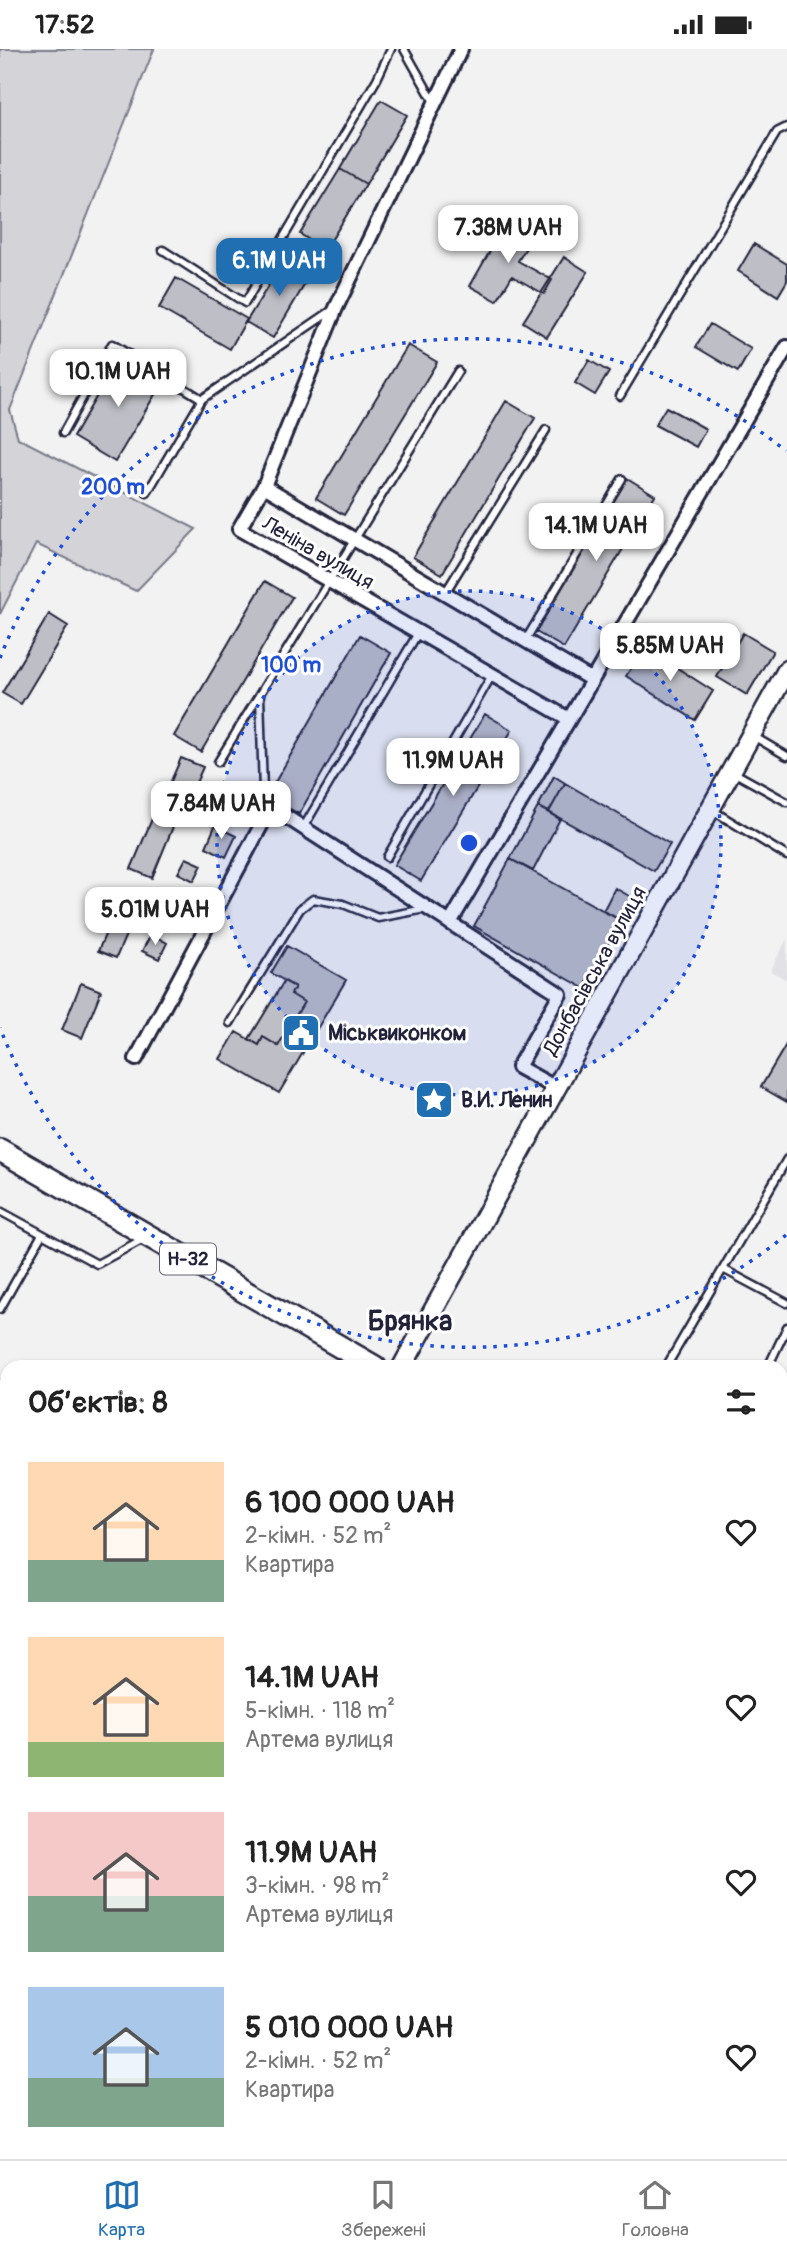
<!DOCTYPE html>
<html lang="uk">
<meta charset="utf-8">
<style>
:root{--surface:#fff;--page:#f6f6f6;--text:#222;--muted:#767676;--line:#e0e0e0;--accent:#1f6fb2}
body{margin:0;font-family:Pangolin,sans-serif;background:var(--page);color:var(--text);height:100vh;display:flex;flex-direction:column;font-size:26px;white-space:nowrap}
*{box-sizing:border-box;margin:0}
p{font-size:23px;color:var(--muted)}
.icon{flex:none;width:38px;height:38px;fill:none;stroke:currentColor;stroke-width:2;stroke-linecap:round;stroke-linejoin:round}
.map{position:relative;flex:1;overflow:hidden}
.side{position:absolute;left:0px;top:1311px;width:788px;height:800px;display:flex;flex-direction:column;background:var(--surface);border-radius:21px 21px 0 0;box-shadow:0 2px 5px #0004}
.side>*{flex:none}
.price{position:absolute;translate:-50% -60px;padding:0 16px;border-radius:14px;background:#fff;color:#222;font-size:23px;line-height:46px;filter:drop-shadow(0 2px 4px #0008)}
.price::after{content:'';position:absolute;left:50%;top:42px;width:21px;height:16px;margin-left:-10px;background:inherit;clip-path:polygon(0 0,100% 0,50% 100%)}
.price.active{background:var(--accent);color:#fff}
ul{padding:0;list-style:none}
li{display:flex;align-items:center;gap:21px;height:175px;padding:0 28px}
li span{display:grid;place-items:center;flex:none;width:196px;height:140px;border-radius:0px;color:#555}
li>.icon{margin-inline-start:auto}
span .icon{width:84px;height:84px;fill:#fffc;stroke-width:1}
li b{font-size:30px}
h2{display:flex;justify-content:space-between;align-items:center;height:84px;padding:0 28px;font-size:30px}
.status{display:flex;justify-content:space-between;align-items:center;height:49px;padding:0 35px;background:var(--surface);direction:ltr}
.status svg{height:19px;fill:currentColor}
.tab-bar{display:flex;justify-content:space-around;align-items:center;height:98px;border-top:2px solid var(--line);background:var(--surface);font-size:19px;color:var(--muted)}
.tab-bar a{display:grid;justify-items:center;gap:4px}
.tab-bar .active{color:var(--accent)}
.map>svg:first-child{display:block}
</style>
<div class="status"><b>17:52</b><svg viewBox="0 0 49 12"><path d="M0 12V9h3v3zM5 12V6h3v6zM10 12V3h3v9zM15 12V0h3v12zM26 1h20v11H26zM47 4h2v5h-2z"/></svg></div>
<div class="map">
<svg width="787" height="2110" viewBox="0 0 787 2110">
<rect width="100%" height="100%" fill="#f2f2f3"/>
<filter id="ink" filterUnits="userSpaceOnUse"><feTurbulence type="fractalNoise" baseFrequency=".0143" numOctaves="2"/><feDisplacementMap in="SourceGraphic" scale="14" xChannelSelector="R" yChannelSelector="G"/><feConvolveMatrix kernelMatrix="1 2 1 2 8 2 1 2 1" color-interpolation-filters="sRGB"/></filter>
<g filter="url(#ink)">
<path fill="#e2e2e6" d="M787,890V931L770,922Z
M252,2104H511L507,2110H252L249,2108Z"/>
<path fill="#d3d3d8" stroke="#7a7a8a" stroke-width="2" d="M0,0H154L10,361L18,389L196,480L136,542L36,495L0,565Z"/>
<path fill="#bebec6" stroke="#22223b" stroke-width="2" d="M381,51L407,66L366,135L340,120Z
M340,120L366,135L325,201L300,185Z
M507,172L533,187L518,212L552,231L544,245L512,227L497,252L470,237Z
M754,195L787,215V232L778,247L738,222Z
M286,208L312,223L273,289L246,273Z
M564,208L588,223L547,288L523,273Z
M176,229L247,270L230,300L159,259Z
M710,275L751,300L738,323L696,298Z
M408,296L437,313L344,466L316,449Z
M120,307L163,332L115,413L73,388Z
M589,311L609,323L595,346L575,334Z
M506,352L535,369L442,525L413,508Z
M666,358L706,380L696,398L655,376Z
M627,429L655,446L564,599L536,583Z
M265,532L292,548L201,703L174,687Z
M49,565L68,577L21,655L2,644Z
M743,584L773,602L747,646L717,628Z
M360,586L391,604L299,765L267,747Z
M645,598L713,642L695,671L626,627Z
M485,665L512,681L421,832L394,816Z
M181,709L203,718L189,750L167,741Z
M554,727L565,734L549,763L538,758Z
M565,734L670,795L654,822L549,763Z
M220,738L237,747L229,765L210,757Z
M538,758L560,770L533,822L510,810Z
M154,765L175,773L152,829L131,820Z
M215,777L236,787L226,808L206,798Z
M186,809L202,816L194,832L178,824Z
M510,810L622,872L584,939L474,877Z
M615,839L631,848L618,870L603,862Z
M120,851L138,858L116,909L98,902Z
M151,885L167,894L159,910L142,902Z
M287,897L346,931L279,1044L220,1010L236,983L259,996L263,988L278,997L304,953L291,945L295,938L271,924Z
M284,932L295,938L291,945L304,953L278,997L263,988L259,996L249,990Z
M81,934L101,942L82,989L62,981Z
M787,994V1053L761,1038Z
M0,1330L7,1334V1374L0,1385Z
M0,1418L7,1422V1439L0,1450Z
M0,1608L7,1612V1655L0,1668Z
M780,2003L787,2007V2015L780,2027Z
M0,2042L7,2046V2065L0,2060Z
M0,2061L7,2066V2094L0,2089Z
M64,2104H87L83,2110H74Z
M354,2104H423L435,2110H350Z"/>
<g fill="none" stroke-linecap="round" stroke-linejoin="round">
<g stroke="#22223b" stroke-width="11">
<path id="lane" d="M404,0L434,53
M163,201L245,254L377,30L391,0
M620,347L777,83L787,78
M63,384L112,295L202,350
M147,444L202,350L331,262
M445,544L546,381
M525,592L622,430
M260,646L263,743L271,758
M753,687L787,707
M218,713L458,322
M733,723L787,753
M712,761L787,807
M303,779L418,584
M387,808L492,626
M230,974L300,860L313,850L343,855L378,869L425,860
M0,1162L97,1215L145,1189
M723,1220L787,1254
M0,1260L41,1187
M666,1318L787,1110
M768,1318L787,1278
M780,1366L787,1368
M5,1394L7,1395
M0,1548L7,1536
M0,1575L5,1567
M780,1855L787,1845"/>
</g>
<g stroke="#22223b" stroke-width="18">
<path id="street" d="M264,437L336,259L461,0
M569,670L239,480L264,437L592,631
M450,874L787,298
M136,1010L271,758L560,945L518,1018L556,1039
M0,1981L7,1985
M203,2104L214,2110"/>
</g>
<g stroke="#22223b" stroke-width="23">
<path id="secondary" d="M402,1318L787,621
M0,1955L7,1948"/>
</g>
<g stroke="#22223b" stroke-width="26">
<path id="primary" d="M0,1101L375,1318
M780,1536L787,1539"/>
</g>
<use href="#lane" stroke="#fff" stroke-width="6"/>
<use href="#street" stroke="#fff" stroke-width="12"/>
<use href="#secondary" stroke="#fff" stroke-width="18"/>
<use href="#primary" stroke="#fff" stroke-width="21"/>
<path stroke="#22223b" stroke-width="5" d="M780,1703L787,1691
M562,2110L566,2104"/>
</g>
</g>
<circle cx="469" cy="794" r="252" fill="#1d4ed8" fill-opacity=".12"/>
<g fill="none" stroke="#1d4ed8" stroke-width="3.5" stroke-dasharray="3.5 7">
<circle cx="469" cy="794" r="252"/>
<path d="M786 1186A504 504 0 0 1 0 979M0 609A504 504 0 0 1 786 402"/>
</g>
<defs>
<g id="civic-square" transform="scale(2.0125)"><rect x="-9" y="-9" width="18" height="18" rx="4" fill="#1f6fb2" stroke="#fff"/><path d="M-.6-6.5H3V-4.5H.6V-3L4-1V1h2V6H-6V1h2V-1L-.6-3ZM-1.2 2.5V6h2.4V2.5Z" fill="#fff"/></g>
<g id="sight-square" transform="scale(2.0125)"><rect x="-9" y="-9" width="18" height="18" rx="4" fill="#1f6fb2" stroke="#fff"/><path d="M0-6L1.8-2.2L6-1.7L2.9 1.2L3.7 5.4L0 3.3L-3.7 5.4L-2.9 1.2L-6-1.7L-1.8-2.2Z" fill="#fff"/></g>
</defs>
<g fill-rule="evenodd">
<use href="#civic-square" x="301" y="984"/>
<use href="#sight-square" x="434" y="1051"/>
</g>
<g text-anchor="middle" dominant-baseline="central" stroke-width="6" stroke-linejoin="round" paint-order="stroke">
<rect fill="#fff" stroke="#646476" stroke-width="2" x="160" y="1194.5" width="56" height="31" rx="5"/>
<g font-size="19" font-weight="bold" fill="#22223b">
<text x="188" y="1210">Н-32</text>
</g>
<g font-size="21" fill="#22223b" stroke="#fff">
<text transform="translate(318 504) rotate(30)">Леніна вулиця</text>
<text transform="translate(595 922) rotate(-61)">Донбасівська вулиця</text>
</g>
<g font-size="21" font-weight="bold" fill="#22223b" stroke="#fff" text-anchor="start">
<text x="328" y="984">Міськвиконком</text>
<text x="461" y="1051">В.И. Ленин</text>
</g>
<g font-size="28" font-weight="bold" fill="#22223b" stroke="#fff">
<text x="410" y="1272">Брянка</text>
</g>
</g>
<circle cx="469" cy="794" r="10" fill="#1d4ed8" stroke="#fff" stroke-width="3.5"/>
<g font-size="21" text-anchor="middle" font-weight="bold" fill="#1d4ed8" stroke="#fff" stroke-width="6" stroke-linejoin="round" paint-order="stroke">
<text x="113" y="445">200 m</text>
<text x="291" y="623">100 m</text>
</g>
</svg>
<b class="price" style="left:508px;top:216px">7.38M UAH</b>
<b class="price active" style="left:279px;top:249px">6.1M UAH</b>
<b class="price" style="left:118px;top:360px">10.1M UAH</b>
<b class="price" style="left:596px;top:514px">14.1M UAH</b>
<b class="price" style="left:670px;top:634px">5.85M UAH</b>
<b class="price" style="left:453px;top:749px">11.9M UAH</b>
<b class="price" style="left:221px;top:792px">7.84M UAH</b>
<b class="price" style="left:155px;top:898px">5.01M UAH</b>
<section class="side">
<h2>Об’єктів: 8<svg class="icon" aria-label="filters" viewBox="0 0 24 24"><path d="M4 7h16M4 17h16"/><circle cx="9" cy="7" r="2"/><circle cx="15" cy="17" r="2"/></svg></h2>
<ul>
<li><span style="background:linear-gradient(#ffd9b3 70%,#7fa58c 0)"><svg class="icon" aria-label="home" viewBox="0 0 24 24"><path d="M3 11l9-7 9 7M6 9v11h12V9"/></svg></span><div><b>6 100 000 UAH</b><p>2-кімн. · 52 m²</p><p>Квартира</p></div><svg class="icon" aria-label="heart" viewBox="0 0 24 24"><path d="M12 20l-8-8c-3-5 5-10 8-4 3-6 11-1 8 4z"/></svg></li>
<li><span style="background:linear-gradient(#ffd9b3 75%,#8fb573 0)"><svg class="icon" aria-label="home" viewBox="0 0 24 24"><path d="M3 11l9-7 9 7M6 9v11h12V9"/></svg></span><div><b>14.1M UAH</b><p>5-кімн. · 118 m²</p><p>Артема вулиця</p></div><svg class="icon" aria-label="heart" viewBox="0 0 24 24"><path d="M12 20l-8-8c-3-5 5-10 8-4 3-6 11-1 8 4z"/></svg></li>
<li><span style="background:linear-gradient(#f6c9c9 60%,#7fa58c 0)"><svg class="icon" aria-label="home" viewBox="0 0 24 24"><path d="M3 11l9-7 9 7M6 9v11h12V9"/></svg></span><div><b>11.9M UAH</b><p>3-кімн. · 98 m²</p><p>Артема вулиця</p></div><svg class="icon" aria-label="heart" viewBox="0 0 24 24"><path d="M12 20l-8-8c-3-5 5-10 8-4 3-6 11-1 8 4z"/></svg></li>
<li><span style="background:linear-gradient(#a9c7e8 65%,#7fa58c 0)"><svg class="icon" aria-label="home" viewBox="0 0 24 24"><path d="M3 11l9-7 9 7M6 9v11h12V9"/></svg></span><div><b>5 010 000 UAH</b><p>2-кімн. · 52 m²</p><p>Квартира</p></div><svg class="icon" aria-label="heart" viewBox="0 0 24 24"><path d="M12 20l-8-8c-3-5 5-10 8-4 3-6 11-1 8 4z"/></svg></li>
</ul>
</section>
</div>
<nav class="tab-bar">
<a class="active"><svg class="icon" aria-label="map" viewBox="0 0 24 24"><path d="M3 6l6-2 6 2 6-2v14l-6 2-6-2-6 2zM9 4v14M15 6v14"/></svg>Карта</a>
<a><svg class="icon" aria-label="saved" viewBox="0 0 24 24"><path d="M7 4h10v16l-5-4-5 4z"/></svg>Збережені</a>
<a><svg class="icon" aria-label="home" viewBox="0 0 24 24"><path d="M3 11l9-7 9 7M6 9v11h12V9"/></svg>Головна</a>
</nav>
